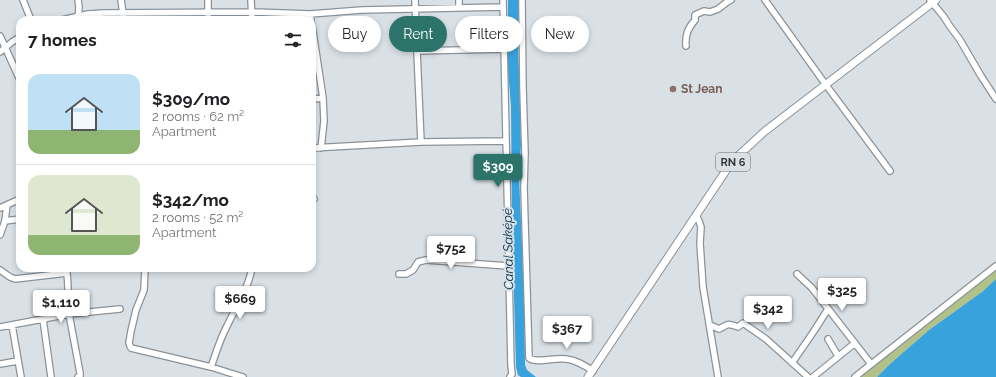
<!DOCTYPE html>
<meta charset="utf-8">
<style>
:root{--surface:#fff;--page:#f2f2f2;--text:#202124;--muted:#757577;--line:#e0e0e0;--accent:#2c7369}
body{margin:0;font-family:Raleway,sans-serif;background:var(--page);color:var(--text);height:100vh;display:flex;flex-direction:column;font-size:15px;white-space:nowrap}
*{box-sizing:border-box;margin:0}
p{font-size:13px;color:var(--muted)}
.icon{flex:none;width:22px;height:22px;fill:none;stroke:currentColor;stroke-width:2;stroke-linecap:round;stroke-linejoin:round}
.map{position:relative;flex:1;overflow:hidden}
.sheet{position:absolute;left:16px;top:16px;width:300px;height:256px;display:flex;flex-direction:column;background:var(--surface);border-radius:12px;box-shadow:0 2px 6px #0003}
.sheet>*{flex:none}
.top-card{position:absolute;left:328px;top:16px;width:380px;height:36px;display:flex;gap:8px}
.price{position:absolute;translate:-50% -34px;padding:0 9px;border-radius:4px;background:#fff;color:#222;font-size:13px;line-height:26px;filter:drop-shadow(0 1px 2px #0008)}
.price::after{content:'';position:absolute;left:50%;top:24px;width:12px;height:9px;margin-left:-6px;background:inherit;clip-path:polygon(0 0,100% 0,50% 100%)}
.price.selected{background:var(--accent);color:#fff}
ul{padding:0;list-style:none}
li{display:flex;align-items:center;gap:12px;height:100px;padding:0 12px}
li+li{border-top:1px solid var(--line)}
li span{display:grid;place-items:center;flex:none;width:112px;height:80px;border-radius:12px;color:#555}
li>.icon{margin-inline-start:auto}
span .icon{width:48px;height:48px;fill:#fffc;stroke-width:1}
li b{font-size:17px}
h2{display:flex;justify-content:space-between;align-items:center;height:48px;padding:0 12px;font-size:17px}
.tag{padding:0 14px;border-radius:18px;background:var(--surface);box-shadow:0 2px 6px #0003;font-size:14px;line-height:36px}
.tag.selected{background:var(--accent);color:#fff}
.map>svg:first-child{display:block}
</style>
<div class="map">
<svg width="996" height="377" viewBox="0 0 996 377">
<rect width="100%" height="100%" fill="#d9e1e7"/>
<path fill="#b1c188" d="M996,271V279L982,292L929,330L890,364L877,377H861L931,320Z"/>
<path fill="#38a2dd" d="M508,0H519L518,39L521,145L519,174L524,296L525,365L527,370L536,377H521L518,375L516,367L512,226L511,106L508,70Z
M996,279V377H877L890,364L929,330L982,292Z"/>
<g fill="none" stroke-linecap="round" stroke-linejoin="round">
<g stroke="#8b9298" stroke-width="8">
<path id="minor" d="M23,0L31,20
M121,0L124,20
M208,0V20
M251,0L252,20
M415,0L417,51L421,142
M459,0V8
M503,0L511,365L512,374L510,377
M522,0L523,88L525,153L524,188L529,358C537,364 555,357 566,359C576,360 584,365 593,371
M765,0L826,85L890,171
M930,0L944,17L949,25L960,40L981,76L996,99
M310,14L311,20
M62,20L88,14L104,13L252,12L310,14L362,10L503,7
M78,20L79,7L78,0
M312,25L323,98L324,121L321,148
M0,36L20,80
M686,46C685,35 688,28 695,20V15L704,11L710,12L718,9L727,2L731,0
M417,51L504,49
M0,52L12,42L20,37
M312,99L323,98
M312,148L421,142L505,141
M312,200L314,199
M0,208L20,199
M696,215L699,221L701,227L700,243L703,287L718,377
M5,221L20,219
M0,235L5,221L7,205
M66,268C68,276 68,286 68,294C67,303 66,305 69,314L80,373V376L78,377
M145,268L144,290L136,310L131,331L129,343L130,346L131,348L211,367L243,377
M0,270L10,277L15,279L67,273
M399,274H406L413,270L418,262L426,260L508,266
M797,274L812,288L871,364
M43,319L51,377
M12,325L21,377
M710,325L719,329C729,324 726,323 738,327L743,323L766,339L808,377
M0,327L43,319L69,314L120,309
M828,339L838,356
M792,363L814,331L828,309
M0,364L18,361
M211,367C216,353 220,339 227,326C236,307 248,289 252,268
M813,377L855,343
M855,377L996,266"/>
</g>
<g stroke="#8b9298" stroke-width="9">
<path id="major" d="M588,377L727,169L738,156L764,132L936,0"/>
</g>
<use href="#minor" stroke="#fff" stroke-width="5.5"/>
<use href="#major" stroke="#fff" stroke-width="7"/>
</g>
<circle fill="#8d6e63" stroke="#d9e1e7" stroke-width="1.5" cx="673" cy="89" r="4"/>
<g text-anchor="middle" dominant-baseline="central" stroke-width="4" stroke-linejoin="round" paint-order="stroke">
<rect fill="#d9e1e7" stroke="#666b6e" stroke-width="1" x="716" y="153" width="34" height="18" rx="3"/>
<g font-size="11" font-weight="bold" fill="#34383a">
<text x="733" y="162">RN 6</text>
</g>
<g font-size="12" font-weight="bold" fill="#785e54" stroke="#d9e1e7" text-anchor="start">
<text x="681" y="89">St Jean</text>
</g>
<g font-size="13" font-style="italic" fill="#002f46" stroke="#d9e1e7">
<text transform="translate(508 249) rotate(-91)">Canal Saképé</text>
</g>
</g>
</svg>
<b class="price selected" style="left:498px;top:188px">$309</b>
<b class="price" style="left:451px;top:270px">$752</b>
<b class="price" style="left:842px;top:312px">$325</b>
<b class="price" style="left:240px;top:320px">$669</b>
<b class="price" style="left:61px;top:324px">$1,110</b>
<b class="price" style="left:768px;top:330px">$342</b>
<b class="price" style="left:567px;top:350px">$367</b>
<div class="top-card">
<a class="tag">Buy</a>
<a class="tag selected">Rent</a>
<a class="tag">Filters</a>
<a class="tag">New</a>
</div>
<section class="sheet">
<h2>7 homes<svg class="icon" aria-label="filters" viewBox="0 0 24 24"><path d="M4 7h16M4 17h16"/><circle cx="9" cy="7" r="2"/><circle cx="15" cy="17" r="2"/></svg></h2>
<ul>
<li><span style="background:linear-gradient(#bfe0f5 70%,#8fb573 0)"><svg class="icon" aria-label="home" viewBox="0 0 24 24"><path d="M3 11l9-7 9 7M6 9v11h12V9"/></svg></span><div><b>$309/mo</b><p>2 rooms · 62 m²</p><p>Apartment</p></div></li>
<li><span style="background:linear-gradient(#dfe7d0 75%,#8fb573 0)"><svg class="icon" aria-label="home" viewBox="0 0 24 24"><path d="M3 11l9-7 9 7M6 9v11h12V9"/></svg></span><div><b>$342/mo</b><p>2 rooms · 52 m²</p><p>Apartment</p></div></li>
</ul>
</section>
</div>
